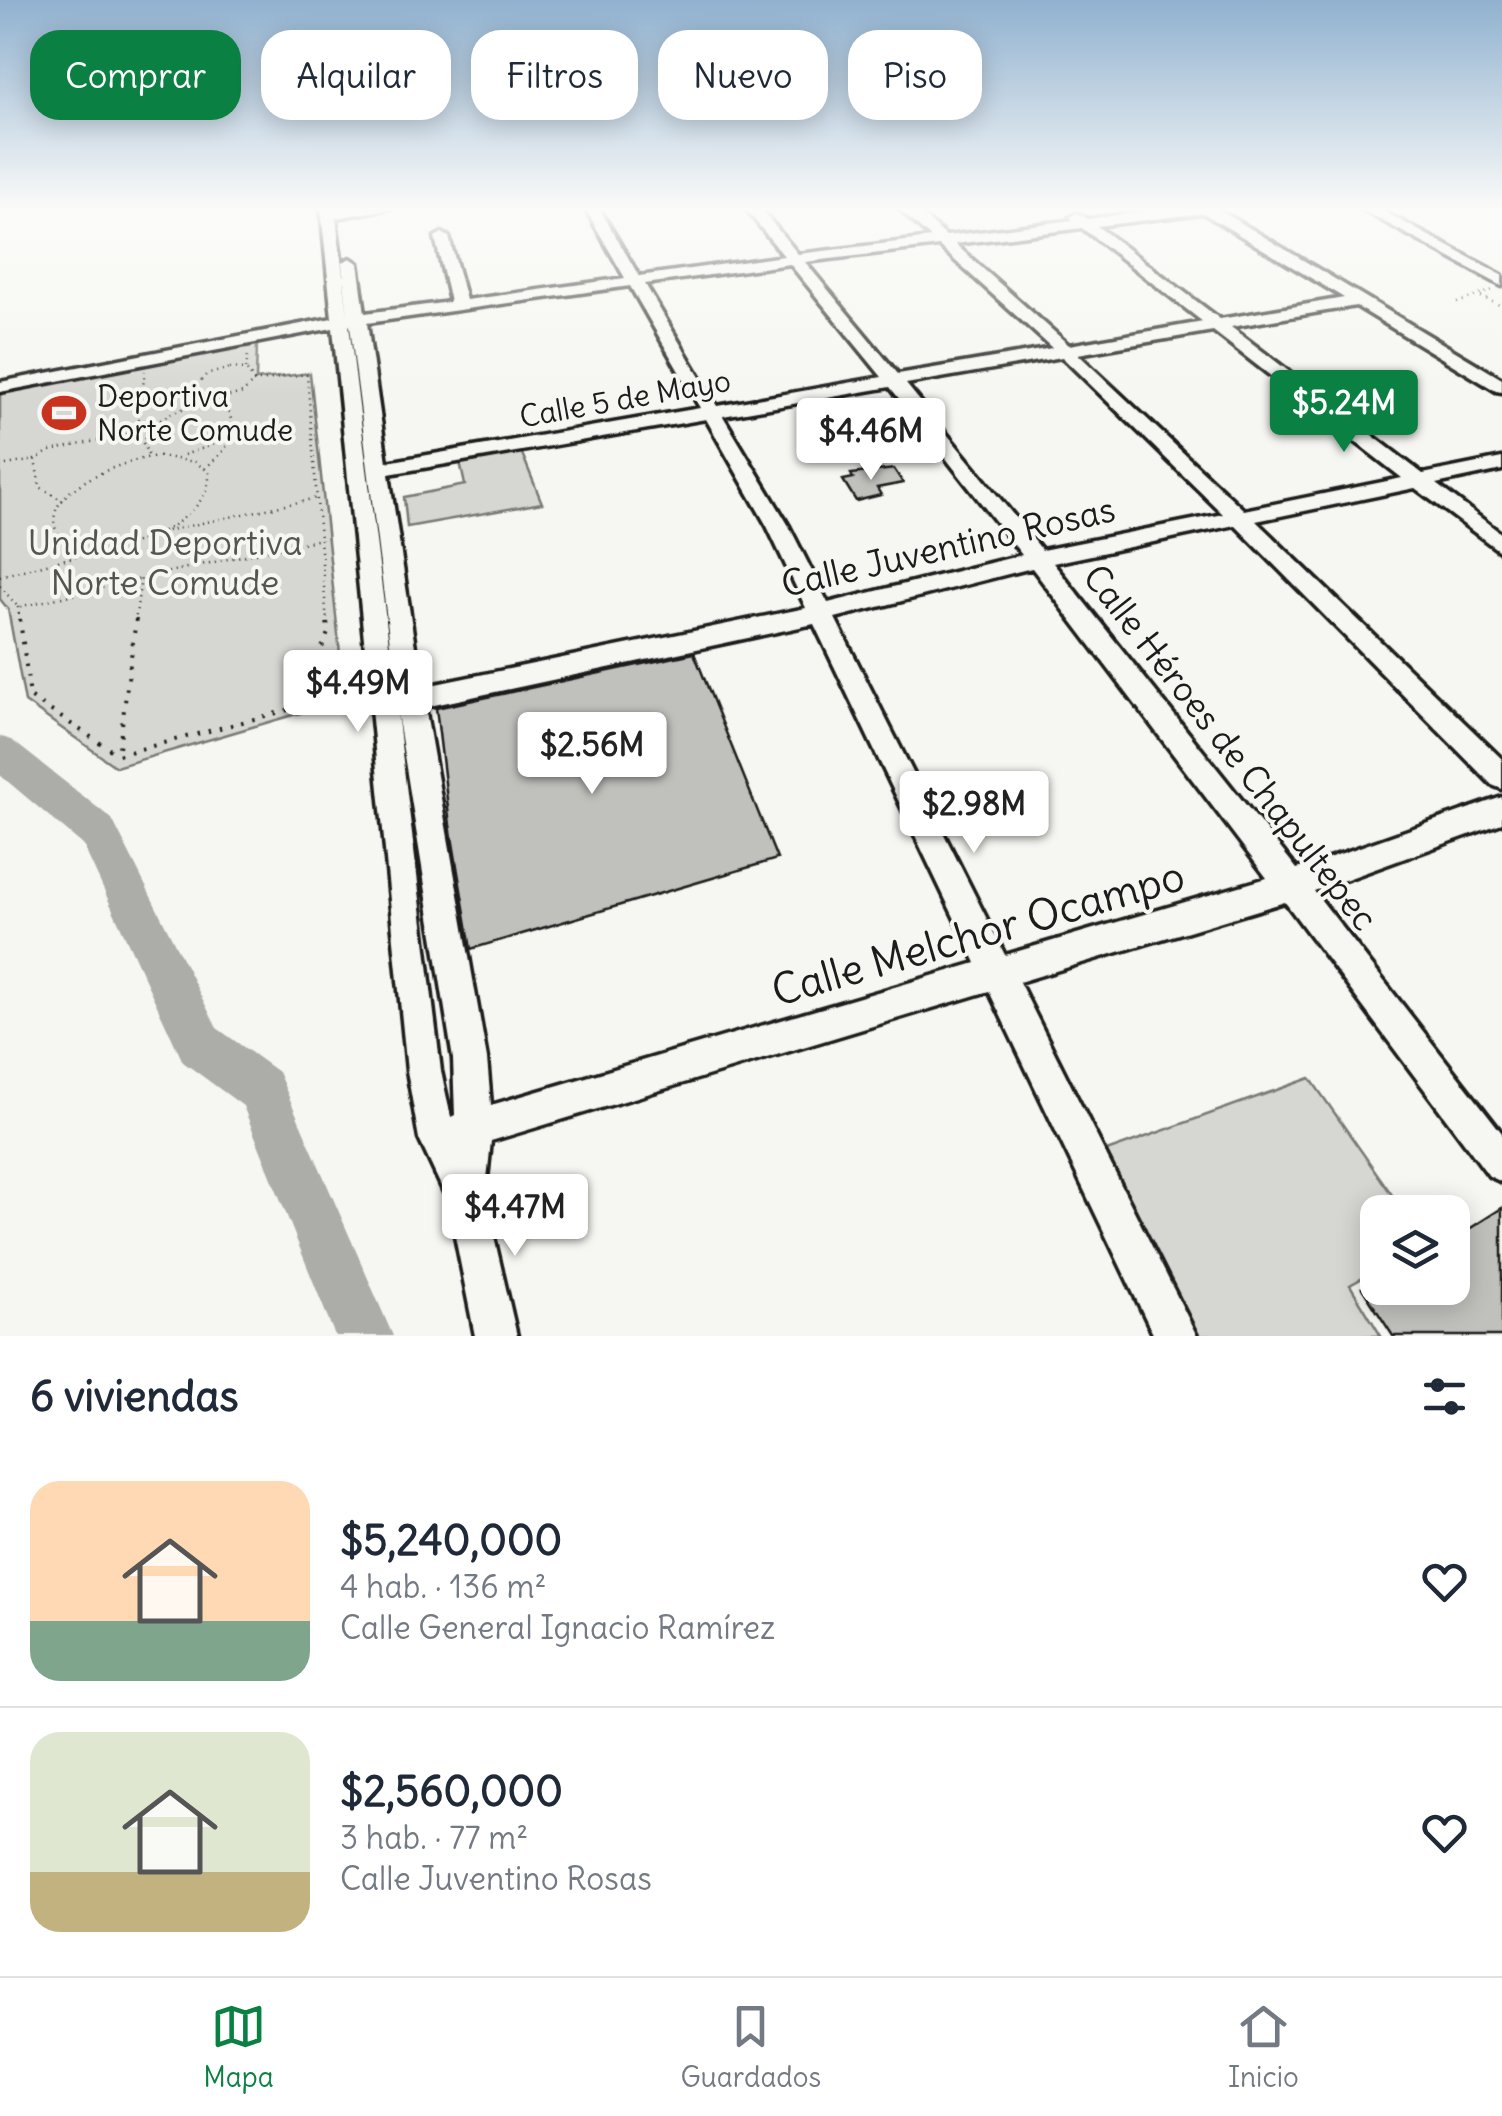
<!DOCTYPE html>
<html lang="es">
<meta charset="utf-8">
<style>
:root{--surface:#fff;--page:#f6f6f7;--text:#1f2937;--muted:#747a83;--line:#e0e1e3;--accent:#0b8043}
body{margin:0;font-family:Delius,sans-serif;background:var(--page);color:var(--text);height:100vh;display:flex;flex-direction:column;font-size:38px;white-space:nowrap}
*{box-sizing:border-box;margin:0}
p{font-size:32px;color:var(--muted)}
.icon{flex:none;width:55px;height:55px;fill:none;stroke:currentColor;stroke-width:2;stroke-linecap:round;stroke-linejoin:round}
.map{position:relative;height:1336px;overflow:hidden}
.side{display:flex;flex-direction:column;background:var(--surface);flex:1}
.side>*{flex:none}
.guide{position:absolute;left:30px;top:30px;width:1000px;height:90px;display:flex;gap:20px}
.fabs{position:absolute;left:1360px;top:1195px;display:grid;gap:20px}
.fabs a{display:grid;place-items:center;width:110px;height:110px;border-radius:20px;background:var(--surface);box-shadow:0 5px 25px #0003;font-size:50px}
.price{position:absolute;translate:-50% -85px;padding:0 22px;border-radius:10px;background:#fff;color:#222;font-size:32px;line-height:65px;filter:drop-shadow(0 2px 5px #0008)}
.price::after{content:'';position:absolute;left:50%;top:60px;width:30px;height:22px;margin-left:-15px;background:inherit;clip-path:polygon(0 0,100% 0,50% 100%)}
.price.current{background:var(--accent);color:#fff}
ul{padding:0;list-style:none}
li{display:flex;align-items:center;gap:30px;height:250px;padding:0 30px}
li+li{border-top:2px solid var(--line)}
li span{display:grid;place-items:center;flex:none;width:280px;height:200px;border-radius:30px;color:#555}
li>.icon{margin-inline-start:auto}
span .icon{width:120px;height:120px;fill:#fffc;stroke-width:1}
li b{font-size:42px}
h2{display:flex;justify-content:space-between;align-items:center;height:120px;padding:0 30px;font-size:42px}
.chip{padding:0 35px;border-radius:30px;background:var(--surface);box-shadow:0 5px 25px #0003;font-size:35px;line-height:90px}
.chip.current{background:var(--accent);color:#fff}
.tabs{display:flex;justify-content:space-around;align-items:center;height:140px;border-top:2px solid var(--line);background:var(--surface);font-size:28px;color:var(--muted)}
.tabs a{display:grid;justify-items:center;gap:5px}
.tabs .current{color:var(--accent)}
.map>svg:first-child{display:block}
</style>
<div class="map">
<svg width="1502" height="1336" viewBox="0 0 1502 1336">
<rect width="100%" height="100%" fill="#f6f6f2"/>
<filter id="ink" filterUnits="userSpaceOnUse"><feTurbulence type="fractalNoise" baseFrequency=".01" numOctaves="2"/><feDisplacementMap in="SourceGraphic" scale="20" xChannelSelector="R" yChannelSelector="G"/><feConvolveMatrix kernelMatrix="1 2 1 2 8 2 1 2 1" color-interpolation-filters="sRGB"/></filter>
<g filter="url(#ink)">
<path fill="#d6d6d2" stroke="#797977" stroke-width="2.5" d="M257,344L256,380L310,373L344,691L327,705L116,767L25,702L8,609L0,599V391Z
M521,451L542,503L407,527L404,497L465,485L460,462Z
M1310,1078L1404,1212H1378L1377,1270L1350,1285L1381,1336H1192L1101,1153Z"/>
<g fill="none" stroke-linecap="round" stroke-linejoin="round">
<path fill="#acaca9" fill-rule="evenodd" d="M0,736L13,741L112,819L217,1028L278,1072L393,1336H335L243,1106L183,1062L83,845L0,775Z"/>
</g>
<path fill="#c0c0bd" stroke="#1c1c1c" stroke-width="2.5" d="M894,469L903,483L877,488L881,495L856,501L843,480L853,478L851,474Z
M694,653L777,859L471,949L450,825L436,708Z
M1502,1208V1336H1393L1362,1288H1452V1240Z"/>
<g fill="none" stroke-linecap="round" stroke-linejoin="round">
<g stroke="#1c1c1c" stroke-width="7">
<path id="minor" d="M321,208H391L336,218L348,316L342,263L350,258L358,263L365,313L450,302L435,237L442,233L449,237L466,300L625,278L585,208H599L639,276L784,256L745,208H760L798,254L931,238L898,208H914L946,236L1073,220L1070,217L1077,213L1088,219L1171,208H1216L1502,379V392L1496,391L1356,306L1231,327L1423,474L1502,458V470L1436,484L1502,534V553L1415,488L1256,521L1502,759V789L1492,785L1235,525L1053,563L1297,869L1502,797V823L1314,891L1502,1133V1182L1489,1176L1285,902L1019,982L1197,1336H1154L989,991L491,1141L485,1198L517,1336H475L448,1201L419,1139L407,1071L333,328L0,392V382L332,318ZM1203,213L1344,298L1220,319L1097,226ZM1082,228L1203,322L1069,345L955,244ZM939,246L1052,348L898,374L805,262ZM790,264L882,377L717,406L645,284ZM630,286L700,408L387,462L367,323ZM350,325L396,692H395L349,326ZM1213,331L1402,478L1244,510L1078,354ZM1062,357L1223,514L1042,550L906,384ZM890,387L1022,555L828,603L789,526L723,416ZM706,419L767,526L806,608L421,687L389,474ZM1032,568L1267,878L1005,955L835,618ZM814,624L976,963L491,1105L487,1059L425,707ZM397,712L453,1059L455,1115L451,1117L441,1071Z
M1359,208H1377L1502,275V286Z"/>
</g>
<path stroke="#1c1c1c" stroke-width="2.5" stroke-dasharray="1 5" stroke-linecap="butt" d="M1481,297L1502,306
M1457,303L1493,290
M230,368L246,369L254,381L243,393L205,402L190,393L206,375Z
M246,369L248,354
M253,382L307,374L320,539
M142,395L191,386
M148,455L143,443C158,410 195,399 228,411C240,436 224,453 205,468
M184,455L215,444L231,428
M159,456L195,462L209,472C213,526 104,565 63,542C24,493 126,459 159,456Z
M0,466L35,460
M63,501L40,487L35,460L50,451L137,432L145,371
M161,532L317,498
M320,539L327,622
M0,576L97,551
M0,586L18,607L141,579
M18,607L20,622
M135,622L141,578L320,539"/>
<path stroke="#1c1c1c" stroke-width="4" stroke-dasharray="2.5 9" stroke-linecap="butt" d="M20,619L30,697L117,754
M136,619L118,755L322,701L320,653L328,633L327,619"/>
<use href="#minor" fill="#f6f6f2" fill-rule="evenodd"/>
</g>
</g>
<linearGradient id="sky" x2="0" y2="1"><stop stop-color="#90b1cf"/><stop offset="0.53" stop-color="#fbfbf9"/><stop offset="1" stop-color="#fbfbf9" stop-opacity="0"/></linearGradient>
<rect width="1502" height="395" fill="url(#sky)"/>
<defs>
<g id="stadium-bare" transform="scale(3.45)"><path d="M0-5a6.5 5 0 1 0 0 10a6.5 5 0 1 0 0-10ZM-3.5-1.8h7v3.6h-7Z" fill="#c8321e" stroke="#f6f6f2" stroke-width="2.5" paint-order="stroke"/></g>
</defs>
<g fill-rule="evenodd">
<use href="#stadium-bare" x="64" y="413"/>
</g>
<g text-anchor="middle" dominant-baseline="central" stroke-width="8" stroke-linejoin="round" paint-order="stroke">
<g font-size="30" fill="#1c1c1c" stroke="#f6f6f2" text-anchor="start">
<text x="97" y="396">Deportiva<tspan x="97" dy="34">Norte Comude</tspan></text>
</g>
<g font-size="30" fill="#1c1c1c" stroke="#f6f6f2">
<text transform="translate(625 398) rotate(-10)">Calle 5 de Mayo</text>
</g>
<g font-size="35" fill="#545453" stroke="#f6f6f2">
<text x="165" y="542">Unidad Deportiva<tspan x="165" dy="40">Norte Comude</tspan></text>
</g>
<g font-size="35" fill="#1c1c1c" stroke="#f6f6f2">
<text transform="translate(948 546) rotate(-13)">Calle Juventino Rosas</text>
<text transform="translate(1231 747) rotate(52)">Calle Héroes de Chapultepec</text>
</g>
<g font-size="42" fill="#1c1c1c" stroke="#f6f6f2">
<text transform="translate(978 933) rotate(-16)">Calle Melchor Ocampo</text>
</g>
</g>
</svg>
<div class="fabs">
<a><svg class="icon" aria-label="layers" viewBox="0 0 24 24"><path d="M12 4l9 5-9 5-9-5zM3 14l9 5 9-5"/></svg></a>
</div>
<b class="price current" style="left:1344px;top:455px">$5.24M</b>
<b class="price" style="left:871px;top:483px">$4.46M</b>
<b class="price" style="left:358px;top:735px">$4.49M</b>
<b class="price" style="left:592px;top:797px">$2.56M</b>
<b class="price" style="left:974px;top:856px">$2.98M</b>
<b class="price" style="left:515px;top:1259px">$4.47M</b>
<div class="guide">
<a class="chip current">Comprar</a>
<a class="chip">Alquilar</a>
<a class="chip">Filtros</a>
<a class="chip">Nuevo</a>
<a class="chip">Piso</a>
</div>
</div>
<section class="side">
<h2>6 viviendas<svg class="icon" aria-label="filters" viewBox="0 0 24 24"><path d="M4 7h16M4 17h16"/><circle cx="9" cy="7" r="2"/><circle cx="15" cy="17" r="2"/></svg></h2>
<ul>
<li><span style="background:linear-gradient(#ffd9b3 70%,#7fa58c 0)"><svg class="icon" aria-label="home" viewBox="0 0 24 24"><path d="M3 11l9-7 9 7M6 9v11h12V9"/></svg></span><div><b>$5,240,000</b><p>4 hab. · 136 m²</p><p>Calle General Ignacio Ramírez</p></div><svg class="icon" aria-label="heart" viewBox="0 0 24 24"><path d="M12 20l-8-8c-3-5 5-10 8-4 3-6 11-1 8 4z"/></svg></li>
<li><span style="background:linear-gradient(#dfe7d0 70%,#c2b280 0)"><svg class="icon" aria-label="home" viewBox="0 0 24 24"><path d="M3 11l9-7 9 7M6 9v11h12V9"/></svg></span><div><b>$2,560,000</b><p>3 hab. · 77 m²</p><p>Calle Juventino Rosas</p></div><svg class="icon" aria-label="heart" viewBox="0 0 24 24"><path d="M12 20l-8-8c-3-5 5-10 8-4 3-6 11-1 8 4z"/></svg></li>
</ul>
</section>
<nav class="tabs">
<a class="current"><svg class="icon" aria-label="map" viewBox="0 0 24 24"><path d="M3 6l6-2 6 2 6-2v14l-6 2-6-2-6 2zM9 4v14M15 6v14"/></svg>Mapa</a>
<a><svg class="icon" aria-label="saved" viewBox="0 0 24 24"><path d="M7 4h10v16l-5-4-5 4z"/></svg>Guardados</a>
<a><svg class="icon" aria-label="home" viewBox="0 0 24 24"><path d="M3 11l9-7 9 7M6 9v11h12V9"/></svg>Inicio</a>
</nav>
